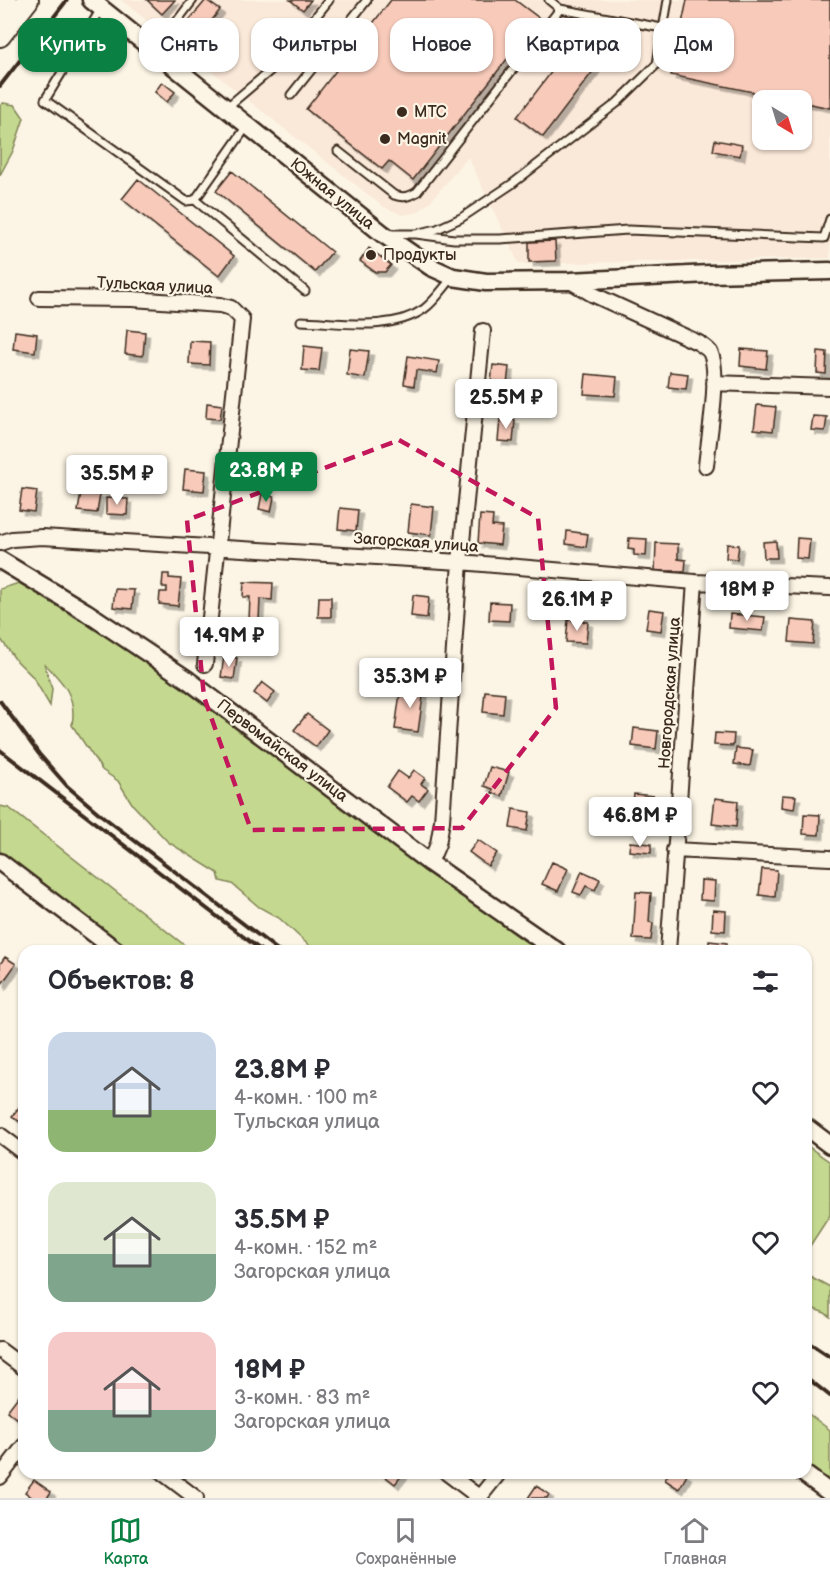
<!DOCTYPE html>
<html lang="ru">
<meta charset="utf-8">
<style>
:root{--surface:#fff;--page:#f2f2f3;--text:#2b2b33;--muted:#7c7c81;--line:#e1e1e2;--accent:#0b8043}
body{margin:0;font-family:"Balsamiq Sans",sans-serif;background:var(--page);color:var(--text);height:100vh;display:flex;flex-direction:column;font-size:22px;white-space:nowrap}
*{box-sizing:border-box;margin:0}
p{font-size:20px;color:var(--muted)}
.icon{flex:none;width:33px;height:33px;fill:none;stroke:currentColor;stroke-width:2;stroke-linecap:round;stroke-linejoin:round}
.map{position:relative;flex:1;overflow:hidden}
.side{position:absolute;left:18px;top:945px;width:794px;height:534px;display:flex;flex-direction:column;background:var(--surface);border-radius:18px;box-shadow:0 2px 4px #0004}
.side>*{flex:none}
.top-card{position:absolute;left:18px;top:18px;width:795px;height:54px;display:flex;gap:12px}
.needle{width:39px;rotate:142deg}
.fabs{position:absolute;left:752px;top:90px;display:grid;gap:12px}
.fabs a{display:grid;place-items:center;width:60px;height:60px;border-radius:12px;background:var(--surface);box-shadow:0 2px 4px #0004;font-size:30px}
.price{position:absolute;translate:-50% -51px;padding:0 14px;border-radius:6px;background:#fff;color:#222;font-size:20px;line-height:39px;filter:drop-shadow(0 2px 3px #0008)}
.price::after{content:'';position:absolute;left:50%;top:36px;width:18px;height:14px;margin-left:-9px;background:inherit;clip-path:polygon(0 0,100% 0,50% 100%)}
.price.selected{background:var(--accent);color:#fff}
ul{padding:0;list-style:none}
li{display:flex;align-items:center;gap:18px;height:150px;padding:0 30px}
li span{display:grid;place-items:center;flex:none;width:168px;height:120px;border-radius:18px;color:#555}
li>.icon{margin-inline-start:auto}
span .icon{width:72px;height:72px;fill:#fffc;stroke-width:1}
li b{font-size:26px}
h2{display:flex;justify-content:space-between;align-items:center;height:72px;padding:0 30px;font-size:26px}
.chip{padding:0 21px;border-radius:18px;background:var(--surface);box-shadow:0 2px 4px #0004;font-size:21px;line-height:54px}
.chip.selected{background:var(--accent);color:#fff}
.menu{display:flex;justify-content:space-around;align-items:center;height:84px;border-top:2px solid var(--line);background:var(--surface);font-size:16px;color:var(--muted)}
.menu a{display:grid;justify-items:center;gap:3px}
.menu .selected{color:var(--accent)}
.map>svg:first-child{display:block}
</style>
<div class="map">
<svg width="830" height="1498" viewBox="0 0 830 1498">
<defs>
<filter id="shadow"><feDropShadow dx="4.5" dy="4.5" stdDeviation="0" flood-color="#0004"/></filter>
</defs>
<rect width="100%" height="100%" fill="#fcf5e5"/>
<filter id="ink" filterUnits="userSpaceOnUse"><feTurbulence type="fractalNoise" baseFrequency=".0167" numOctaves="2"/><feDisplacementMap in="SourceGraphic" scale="12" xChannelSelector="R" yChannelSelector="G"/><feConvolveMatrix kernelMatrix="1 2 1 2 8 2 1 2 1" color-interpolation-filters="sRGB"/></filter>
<g filter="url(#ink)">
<path fill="#fae8d8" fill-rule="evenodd" d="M121,0H830V258L519,264L468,157L429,203L418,212L403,215L384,207ZM762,100H801V140H762Z"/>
<path fill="#c4d98f" stroke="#808256" stroke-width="1.5" d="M3,103L15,105L24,118L13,151L0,175V106Z
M19,583L84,619L194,691L347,811L538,951H315L279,918L259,907L232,884L220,881L218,873L168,842L133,805L118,781L102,770L72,725C77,696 63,682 44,663L52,689L50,706L33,677L15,659L0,638V589Z
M0,806L9,808L192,951H126L0,855Z
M806,1145L830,1162V1215L806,1252Z
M806,1274L830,1287V1317L825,1313L806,1306Z
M806,1412L830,1430V1485L806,1467Z"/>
<path fill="#f7caba" stroke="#3b2a1e" stroke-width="1.5" filter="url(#shadow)" d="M147,0H175L162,14Z
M206,0L220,10L200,35L186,24Z
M290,0H311L303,10Z
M391,0H515L539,18L413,180L389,161L382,169L306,109Z
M687,0H830V108L671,75Z
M584,29L610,49L543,137L517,117Z
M162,82L175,92L167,102L155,92Z
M715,140L742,145L740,156L713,151Z
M232,171L332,252L315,272L216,191Z
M138,179L234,256L219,276L122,199Z
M555,241L556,261L529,262V242Z
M369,248L391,265L385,272H375L360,261Z
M127,330L145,332L143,356L125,354Z
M15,331L37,334L35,352L13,349Z
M190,341L210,342L209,365L189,364Z
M304,346L322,348L319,371L302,370Z
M350,349L369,351L365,378L347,375Z
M741,349L768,351L766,369L740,366Z
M818,351L827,352L826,374L817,373Z
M408,356L439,361L437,373L416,370L414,386L404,384Z
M493,365L509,367L507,385L491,383Z
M670,372L688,374L686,389L668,387Z
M586,374L617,377L615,396L584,394Z
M207,403L222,405L220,419L206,418Z
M757,405L776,407L773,431L754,429Z
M813,416L827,417L825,431L811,430Z
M500,419L515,420L513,442L498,441Z
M185,469L206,471L204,491L183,489Z
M22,489L37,491L34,512L19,510Z
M81,492L100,494L97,513L78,511Z
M262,494L274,497L271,512L259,509Z
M106,498L128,499L127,515L106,514Z
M411,504L434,507L431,535L408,532Z
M340,508L358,510L356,531L338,529Z
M480,515L493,516L492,526L502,527L500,545L478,543Z
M567,531L588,534L586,547L566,544Z
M629,538L647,539L646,556L634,555V550L628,549Z
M797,538L810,539L808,559L796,558Z
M776,541L777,558H764L763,542Z
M656,543L678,544V559L686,560L685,571H655Z
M727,544L739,545L737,559L726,558Z
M163,574H169V578L181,579L178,606L159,604L160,592H167V587H162Z
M244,582L273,583L272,600L260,599L259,621L249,620L250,597H243Z
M115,589L134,590L132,609L113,607Z
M413,595L429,597L427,618L411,616Z
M319,597H331V617H318Z
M490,602L510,603L509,621L489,620Z
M649,609L664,611L661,631L646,629Z
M730,614L765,617L763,631L729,628Z
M568,620L588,622L586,643L566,642Z
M791,620L815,622L813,644L789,642Z
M224,656L237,658L234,679L221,677Z
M262,682L275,692L267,703L254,693Z
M401,686L424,689L418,732L395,729Z
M485,691L505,693L503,714L483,712Z
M307,714L328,730L316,747L294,730Z
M634,728L658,731L656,749L632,746Z
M715,733L734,734L733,746L714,745Z
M736,748L753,750L750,766L734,764Z
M490,767L509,772L502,796L492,793L493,789L484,786Z
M414,770L425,778L421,784L428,789L419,801L412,796L407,802L387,787L398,771L408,778Z
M634,794L654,796L653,812L632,810Z
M782,795L796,796L794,809L781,807Z
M715,798L738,801L736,827L712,824Z
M513,809L530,812L527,831L510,828Z
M804,814L820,815L819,835L803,834Z
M478,840L497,853L488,866L469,852Z
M630,842L651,844V853L629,851Z
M552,862L568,869L558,891L542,884Z
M762,869L777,870L775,897L759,895Z
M582,871L600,879L595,890L586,886L581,895L573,892Z
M701,880L715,881L714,901L700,900Z
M636,892L651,893L649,922L653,923L651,940L633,939Z
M713,910L726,911L725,931L712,930Z
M709,941L727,943L726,951H708Z
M5,957L16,964L1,985L0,964Z
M24,1101V1125L12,1116Z
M20,1394L24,1396V1410L17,1419L7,1411Z
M381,1473H401L403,1474L395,1484Z
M669,1473H684L687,1475L679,1489L665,1480Z
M34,1480L51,1492L47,1498H33L25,1492Z
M536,1486L549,1494L547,1498H528Z"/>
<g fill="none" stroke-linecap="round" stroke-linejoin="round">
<g stroke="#3b2a1e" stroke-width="11">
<path id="service" d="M549,0L560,9L662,28
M101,9L45,100L186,201L195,200
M155,50L193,0
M291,95L367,0
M226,108L278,64L329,0
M247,126L195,200L305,291
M338,151L394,195C403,198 408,197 417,192L560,9
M389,234H416L437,229L461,218L512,184L617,103L657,64L668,0
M416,234L454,239H500L628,230L824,238L830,219
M301,321C340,322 391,332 424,309C435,301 444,287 453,277"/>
</g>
<g stroke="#3b2a1e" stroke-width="18">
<path id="minor" d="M570,281L592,294L699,343C703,346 708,349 710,352C721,371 708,443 706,466
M39,298L132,299L220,305L231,308L242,319L205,664
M714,383L830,387
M0,543L12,539L42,537L460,562L695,582L830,588
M674,850L830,858
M430,863L438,844L442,821L460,562L483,331
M668,951L695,582
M0,1135L24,1153
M0,1350L24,1368
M163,1473L196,1498
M447,1473L480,1498
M0,1477L24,1446
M479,1498L499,1473"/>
</g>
<g stroke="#3b2a1e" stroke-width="21">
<path id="tertiary" d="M91,0L383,234L431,267L453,277L486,282L570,281L709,274L830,271
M0,560L86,612L188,680L430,863L557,951
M0,862L117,951
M806,1127L830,1145
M803,1473L830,1493"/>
</g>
<g stroke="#3b2a1e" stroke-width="24">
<path id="secondary" d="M0,8L6,0
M0,36L28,0"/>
</g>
<use href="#service" stroke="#fcf5e5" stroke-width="7"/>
<use href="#minor" stroke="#fcf5e5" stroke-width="14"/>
<use href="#tertiary" stroke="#fcf5e5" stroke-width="16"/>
<use href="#secondary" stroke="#fcf5e5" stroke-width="20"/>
<path stroke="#3b2a1e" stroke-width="4" d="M0,86L67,0
M0,701L39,754L67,786L101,815L279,951
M0,750L262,951
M806,1341L830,1357
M806,1377L830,1396"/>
</g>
</g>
<path fill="none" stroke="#c2185b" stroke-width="4.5" stroke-dasharray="12 8" stroke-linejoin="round" d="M399,440L538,518L556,708L462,828L251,830L204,697L187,520Z"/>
<g fill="#3b2a1e" stroke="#fcf5e5" stroke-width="2">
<circle cx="402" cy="112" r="6"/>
<circle cx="385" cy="139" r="6"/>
<circle cx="371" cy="255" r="6"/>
</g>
<g text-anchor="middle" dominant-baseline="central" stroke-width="4.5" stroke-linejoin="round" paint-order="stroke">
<g font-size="16" fill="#3b2a1e" stroke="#fcf5e5" text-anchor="start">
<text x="414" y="112">МТС</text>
<text x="397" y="139">Magnit</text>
<text x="383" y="255">Продукты</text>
</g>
<g font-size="16" fill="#3b2a1e" stroke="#fcf5e5">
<text transform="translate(332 194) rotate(39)">Южная улица</text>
<text transform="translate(155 286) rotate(3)">Тульская улица</text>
<text transform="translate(416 543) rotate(4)">Загорская улица</text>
<text transform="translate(670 693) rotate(-86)">Новгородская улица</text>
<text transform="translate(282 751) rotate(37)">Первомайская улица</text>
</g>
</g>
</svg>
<div class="fabs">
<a><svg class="needle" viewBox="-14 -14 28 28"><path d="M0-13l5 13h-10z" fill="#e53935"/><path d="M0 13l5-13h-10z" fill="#7c7c81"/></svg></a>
</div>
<b class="price" style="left:506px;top:430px">25.5M ₽</b>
<b class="price selected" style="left:266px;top:503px">23.8M ₽</b>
<b class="price" style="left:117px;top:506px">35.5M ₽</b>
<b class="price" style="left:747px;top:622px">18M ₽</b>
<b class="price" style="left:577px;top:632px">26.1M ₽</b>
<b class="price" style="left:229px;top:668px">14.9M ₽</b>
<b class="price" style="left:410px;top:709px">35.3M ₽</b>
<b class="price" style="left:640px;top:848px">46.8M ₽</b>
<div class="top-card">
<a class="chip selected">Купить</a>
<a class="chip">Снять</a>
<a class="chip">Фильтры</a>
<a class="chip">Новое</a>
<a class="chip">Квартира</a>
<a class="chip">Дом</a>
</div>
<section class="side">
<h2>Объектов: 8<svg class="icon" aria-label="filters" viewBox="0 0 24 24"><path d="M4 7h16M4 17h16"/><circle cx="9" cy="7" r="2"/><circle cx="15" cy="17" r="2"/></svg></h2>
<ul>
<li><span style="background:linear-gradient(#c9d6e8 65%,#8fb573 0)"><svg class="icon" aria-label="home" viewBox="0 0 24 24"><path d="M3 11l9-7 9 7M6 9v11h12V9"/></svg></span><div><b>23.8M ₽</b><p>4-комн. · 100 m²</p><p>Тульская улица</p></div><svg class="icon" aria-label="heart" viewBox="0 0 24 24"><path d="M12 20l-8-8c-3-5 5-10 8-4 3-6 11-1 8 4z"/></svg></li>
<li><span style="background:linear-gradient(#dfe7d0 60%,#7fa58c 0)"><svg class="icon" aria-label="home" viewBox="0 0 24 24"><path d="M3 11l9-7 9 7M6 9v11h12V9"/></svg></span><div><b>35.5M ₽</b><p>4-комн. · 152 m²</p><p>Загорская улица</p></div><svg class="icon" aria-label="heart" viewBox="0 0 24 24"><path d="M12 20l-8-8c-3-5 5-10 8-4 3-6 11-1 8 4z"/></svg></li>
<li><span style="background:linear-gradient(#f6c9c9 65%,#7fa58c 0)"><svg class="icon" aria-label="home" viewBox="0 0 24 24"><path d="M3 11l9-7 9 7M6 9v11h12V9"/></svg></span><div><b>18M ₽</b><p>3-комн. · 83 m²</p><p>Загорская улица</p></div><svg class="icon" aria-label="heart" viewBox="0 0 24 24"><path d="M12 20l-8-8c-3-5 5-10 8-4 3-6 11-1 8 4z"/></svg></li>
</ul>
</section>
</div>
<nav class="menu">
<a class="selected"><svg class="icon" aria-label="map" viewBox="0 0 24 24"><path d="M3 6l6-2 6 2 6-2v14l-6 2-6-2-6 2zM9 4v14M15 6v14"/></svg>Карта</a>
<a><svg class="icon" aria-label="saved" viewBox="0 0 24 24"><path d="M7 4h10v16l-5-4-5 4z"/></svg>Сохранённые</a>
<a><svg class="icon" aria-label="home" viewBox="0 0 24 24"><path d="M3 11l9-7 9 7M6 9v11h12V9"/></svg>Главная</a>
</nav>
